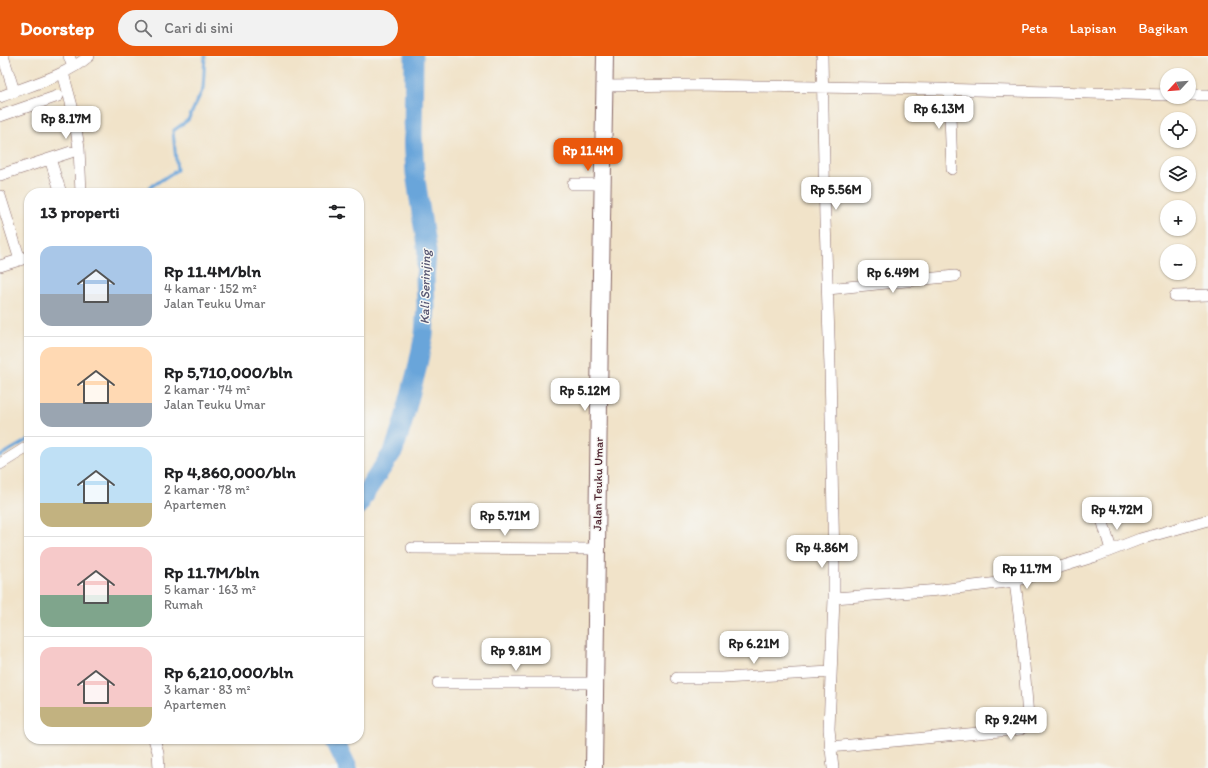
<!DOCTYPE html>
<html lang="id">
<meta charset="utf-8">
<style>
:root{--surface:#fff;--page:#f2f2f2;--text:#202124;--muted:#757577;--line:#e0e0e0;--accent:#ea580c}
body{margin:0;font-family:Itim,sans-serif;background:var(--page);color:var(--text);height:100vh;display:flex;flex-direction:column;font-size:15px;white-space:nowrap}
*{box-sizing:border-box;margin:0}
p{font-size:13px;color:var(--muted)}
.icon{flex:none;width:22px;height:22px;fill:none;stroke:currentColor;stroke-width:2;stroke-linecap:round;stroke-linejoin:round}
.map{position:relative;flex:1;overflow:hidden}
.side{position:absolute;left:24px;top:132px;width:340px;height:556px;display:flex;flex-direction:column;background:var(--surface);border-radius:16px;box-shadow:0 1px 3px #0004}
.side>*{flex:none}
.needle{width:26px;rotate:244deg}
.tools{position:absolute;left:1160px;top:12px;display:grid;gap:8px}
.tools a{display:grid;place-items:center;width:36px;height:36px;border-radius:50%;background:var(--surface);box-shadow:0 1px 3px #0004;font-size:20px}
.price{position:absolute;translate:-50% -34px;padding:0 9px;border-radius:8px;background:#fff;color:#222;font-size:13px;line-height:26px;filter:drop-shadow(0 1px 2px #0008)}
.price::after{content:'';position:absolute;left:50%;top:24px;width:12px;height:9px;margin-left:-6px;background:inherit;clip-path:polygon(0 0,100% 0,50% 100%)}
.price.active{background:var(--accent);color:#fff}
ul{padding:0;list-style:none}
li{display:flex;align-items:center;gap:12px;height:100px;padding:0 16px}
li+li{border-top:1px solid var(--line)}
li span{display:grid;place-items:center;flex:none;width:112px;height:80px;border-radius:12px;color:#555}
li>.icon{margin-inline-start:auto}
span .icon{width:48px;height:48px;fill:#fffc;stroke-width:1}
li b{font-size:17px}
h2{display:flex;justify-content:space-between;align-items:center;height:48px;padding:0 16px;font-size:17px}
header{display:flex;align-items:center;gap:24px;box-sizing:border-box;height:56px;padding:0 20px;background:var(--accent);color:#fff}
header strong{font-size:19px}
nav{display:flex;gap:22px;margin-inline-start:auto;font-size:14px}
.search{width:280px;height:36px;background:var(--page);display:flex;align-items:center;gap:10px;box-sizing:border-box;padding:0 14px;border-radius:22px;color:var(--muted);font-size:15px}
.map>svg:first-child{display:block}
</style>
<header>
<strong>Doorstep</strong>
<div class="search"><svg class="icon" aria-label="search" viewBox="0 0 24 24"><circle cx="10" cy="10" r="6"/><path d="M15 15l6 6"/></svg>Cari di sini</div>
<nav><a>Peta</a><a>Lapisan</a><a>Bagikan</a></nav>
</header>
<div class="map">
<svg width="1208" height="712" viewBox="0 0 1208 712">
<rect width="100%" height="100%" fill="#f6f6f2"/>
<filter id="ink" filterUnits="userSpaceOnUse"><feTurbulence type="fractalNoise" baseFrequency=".025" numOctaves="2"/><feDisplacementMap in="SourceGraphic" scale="8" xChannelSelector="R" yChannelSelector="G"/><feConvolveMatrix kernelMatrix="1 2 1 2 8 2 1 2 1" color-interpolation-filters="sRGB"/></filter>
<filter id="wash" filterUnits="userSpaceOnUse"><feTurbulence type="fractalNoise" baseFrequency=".012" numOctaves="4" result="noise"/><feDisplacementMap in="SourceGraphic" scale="16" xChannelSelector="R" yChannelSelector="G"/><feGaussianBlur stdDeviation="0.9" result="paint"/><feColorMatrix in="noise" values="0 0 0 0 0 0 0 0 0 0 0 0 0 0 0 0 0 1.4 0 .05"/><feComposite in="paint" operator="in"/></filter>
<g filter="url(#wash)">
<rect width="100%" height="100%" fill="#f1e3c9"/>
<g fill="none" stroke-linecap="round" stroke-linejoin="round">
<path stroke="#69a5da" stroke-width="3" d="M141,137L177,114L173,75L188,64L203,33L205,0
M0,400L29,383"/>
<path stroke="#69a5da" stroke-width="19" d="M359,450L362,442L394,394L402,370L417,313L424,279L426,250L425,221L427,196L415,117L413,81L414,0
M334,683L348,712"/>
</g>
</g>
<g filter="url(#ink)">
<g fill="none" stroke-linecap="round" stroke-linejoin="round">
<g stroke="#846462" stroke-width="12">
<path id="street" d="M3,0L14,35
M69,0L73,11
M822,0L825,164L830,311L834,509V542L829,673L833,712
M63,17L73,54L79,92L81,137
M605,30L694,29L936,33L1167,39
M949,33L952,113
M1189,39H1208
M0,41C30,29 64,21 89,0
M0,60L58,40
M50,103L61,137
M0,119L71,96
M573,128H603
M0,140L20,204
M0,210L29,201
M828,233L955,220
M1175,240L1208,239
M0,408L29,390
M1102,463L1111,494
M412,492L597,493
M834,542L940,534L1015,525L1096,500L1140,483L1208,464
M677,622H722L831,616
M438,627H594
M154,683L158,696L159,712
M830,691L1021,673C1026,670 1028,667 1028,661L1022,583L1015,525"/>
</g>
<g stroke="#846462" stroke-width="18">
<path id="secondary" d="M594,712L600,272L605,0"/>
</g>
<use href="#street" stroke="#fff" stroke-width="11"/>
<use href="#secondary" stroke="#fff" stroke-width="16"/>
</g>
</g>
<g text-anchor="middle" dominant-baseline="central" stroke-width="3" stroke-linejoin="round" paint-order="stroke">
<g font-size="12" fill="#4a1f2b" stroke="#f6f6f2">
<text transform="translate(598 428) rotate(-89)">Jalan Teuku Umar</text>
</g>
<g font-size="13" font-style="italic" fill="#565571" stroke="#f6f6f2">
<text transform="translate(425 231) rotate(-89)">Kali Serinjing</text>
</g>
</g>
</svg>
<div class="tools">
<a><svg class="needle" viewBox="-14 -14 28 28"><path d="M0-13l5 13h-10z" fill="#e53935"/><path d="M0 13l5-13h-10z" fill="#757577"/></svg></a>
<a><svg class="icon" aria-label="locate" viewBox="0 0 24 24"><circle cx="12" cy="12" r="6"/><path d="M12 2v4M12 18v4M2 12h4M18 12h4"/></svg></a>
<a><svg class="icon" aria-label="layers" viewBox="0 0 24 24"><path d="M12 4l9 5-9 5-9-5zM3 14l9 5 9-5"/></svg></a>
<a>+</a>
<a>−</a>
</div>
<b class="price" style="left:939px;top:74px">Rp 6.13M</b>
<b class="price" style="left:66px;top:84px">Rp 8.17M</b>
<b class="price active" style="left:588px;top:116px">Rp 11.4M</b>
<b class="price" style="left:836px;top:155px">Rp 5.56M</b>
<b class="price" style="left:893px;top:238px">Rp 6.49M</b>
<b class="price" style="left:585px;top:356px">Rp 5.12M</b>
<b class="price" style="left:1117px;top:475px">Rp 4.72M</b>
<b class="price" style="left:505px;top:481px">Rp 5.71M</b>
<b class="price" style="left:822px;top:513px">Rp 4.86M</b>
<b class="price" style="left:1027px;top:534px">Rp 11.7M</b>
<b class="price" style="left:754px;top:609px">Rp 6.21M</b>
<b class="price" style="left:516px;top:616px">Rp 9.81M</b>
<b class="price" style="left:1011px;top:685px">Rp 9.24M</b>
<section class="side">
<h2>13 properti<svg class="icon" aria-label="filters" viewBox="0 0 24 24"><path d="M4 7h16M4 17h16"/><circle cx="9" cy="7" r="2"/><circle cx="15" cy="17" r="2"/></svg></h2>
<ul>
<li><span style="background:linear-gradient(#a9c7e8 60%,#9aa5b1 0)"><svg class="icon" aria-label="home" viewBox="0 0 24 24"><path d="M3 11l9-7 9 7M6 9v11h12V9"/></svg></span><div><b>Rp 11.4M/bln</b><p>4 kamar · 152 m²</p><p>Jalan Teuku Umar</p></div></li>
<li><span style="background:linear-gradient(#ffd9b3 70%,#9aa5b1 0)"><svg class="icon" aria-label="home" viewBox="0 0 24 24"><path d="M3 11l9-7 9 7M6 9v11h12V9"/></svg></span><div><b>Rp 5,710,000/bln</b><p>2 kamar · 74 m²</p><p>Jalan Teuku Umar</p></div></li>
<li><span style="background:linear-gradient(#bfe0f5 70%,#c2b280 0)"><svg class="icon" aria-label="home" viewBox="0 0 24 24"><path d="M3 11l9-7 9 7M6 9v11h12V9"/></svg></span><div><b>Rp 4,860,000/bln</b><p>2 kamar · 78 m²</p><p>Apartemen</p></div></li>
<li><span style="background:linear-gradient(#f6c9c9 60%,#7fa58c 0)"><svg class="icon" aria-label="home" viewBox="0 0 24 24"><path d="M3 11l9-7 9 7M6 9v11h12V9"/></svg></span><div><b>Rp 11.7M/bln</b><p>5 kamar · 163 m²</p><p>Rumah</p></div></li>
<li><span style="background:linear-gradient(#f6c9c9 75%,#c2b280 0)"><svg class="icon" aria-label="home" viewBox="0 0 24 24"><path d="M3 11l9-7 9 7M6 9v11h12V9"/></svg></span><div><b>Rp 6,210,000/bln</b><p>3 kamar · 83 m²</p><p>Apartemen</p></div></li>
</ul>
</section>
</div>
